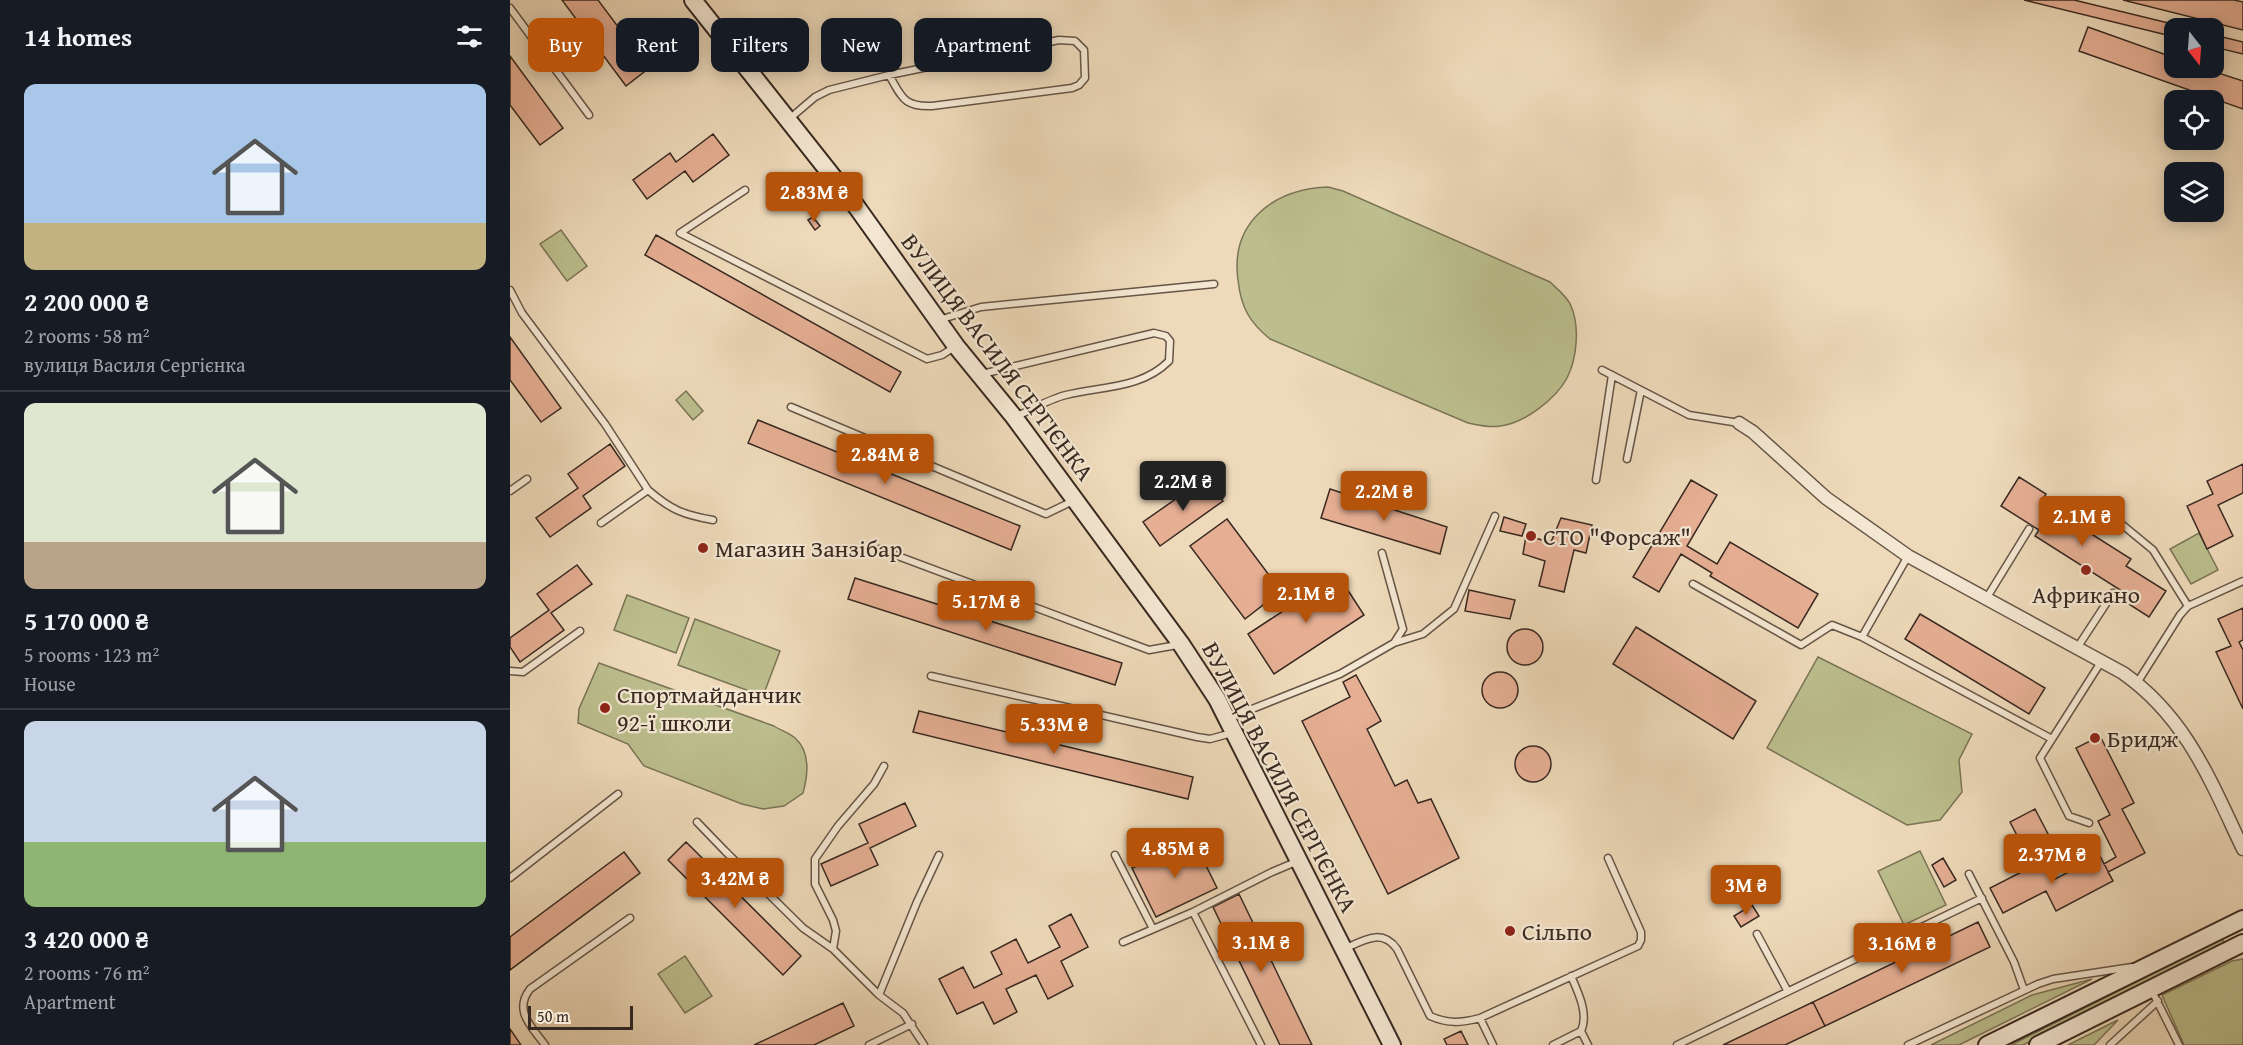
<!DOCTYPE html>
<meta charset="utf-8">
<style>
:root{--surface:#171b24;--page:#242831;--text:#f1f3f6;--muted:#9ea1a6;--line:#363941;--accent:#b45309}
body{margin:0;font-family:"Gentium Book Plus",serif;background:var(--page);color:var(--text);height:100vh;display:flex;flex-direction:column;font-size:22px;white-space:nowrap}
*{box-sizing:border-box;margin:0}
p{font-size:20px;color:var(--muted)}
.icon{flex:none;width:33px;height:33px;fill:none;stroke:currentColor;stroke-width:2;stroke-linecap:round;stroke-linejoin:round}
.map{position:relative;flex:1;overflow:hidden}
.drawer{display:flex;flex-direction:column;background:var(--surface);width:510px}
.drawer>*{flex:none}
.top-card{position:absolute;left:18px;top:18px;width:570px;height:54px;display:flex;gap:12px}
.needle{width:39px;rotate:163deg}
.fabs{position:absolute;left:1654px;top:18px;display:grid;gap:12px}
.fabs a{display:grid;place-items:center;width:60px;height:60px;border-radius:12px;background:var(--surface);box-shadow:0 3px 15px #0003;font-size:30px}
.scale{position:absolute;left:18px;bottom:15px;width:105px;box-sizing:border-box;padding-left:6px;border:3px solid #382921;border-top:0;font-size:16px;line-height:21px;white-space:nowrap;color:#382921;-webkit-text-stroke:4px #f4e7d2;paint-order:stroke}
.price{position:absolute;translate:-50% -51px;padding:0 14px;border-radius:6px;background:var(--accent);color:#fff;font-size:20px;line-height:39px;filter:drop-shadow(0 2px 3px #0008)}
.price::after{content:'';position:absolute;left:50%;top:36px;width:18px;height:14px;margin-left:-9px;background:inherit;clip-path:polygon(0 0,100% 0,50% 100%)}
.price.on{background:#222;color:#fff}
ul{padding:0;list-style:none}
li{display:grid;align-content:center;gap:12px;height:318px;padding:0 24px}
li+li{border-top:2px solid var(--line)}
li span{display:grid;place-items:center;height:186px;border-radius:12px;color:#555}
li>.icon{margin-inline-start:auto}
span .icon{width:108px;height:108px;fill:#fffc;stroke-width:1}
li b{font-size:26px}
h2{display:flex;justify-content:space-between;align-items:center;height:72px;padding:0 24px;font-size:26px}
.chip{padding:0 21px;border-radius:12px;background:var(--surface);box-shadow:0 3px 15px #0003;font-size:21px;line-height:54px}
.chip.on{background:var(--accent);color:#fff}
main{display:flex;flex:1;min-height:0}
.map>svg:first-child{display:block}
</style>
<main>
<section class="drawer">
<h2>14 homes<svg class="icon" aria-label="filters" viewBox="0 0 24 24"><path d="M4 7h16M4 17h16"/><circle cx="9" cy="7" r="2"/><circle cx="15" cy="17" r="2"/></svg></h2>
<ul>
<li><span style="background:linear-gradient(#a9c7e8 75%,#c2b280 0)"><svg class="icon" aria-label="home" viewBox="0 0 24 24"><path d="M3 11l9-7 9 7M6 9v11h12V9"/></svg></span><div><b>2 200 000 ₴</b><p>2 rooms · 58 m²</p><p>вулиця Василя Сергієнка</p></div></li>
<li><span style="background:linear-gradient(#dfe7d0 75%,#b9a48a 0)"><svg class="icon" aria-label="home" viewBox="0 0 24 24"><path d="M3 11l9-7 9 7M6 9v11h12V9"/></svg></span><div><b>5 170 000 ₴</b><p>5 rooms · 123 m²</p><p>House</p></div></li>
<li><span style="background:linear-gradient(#c9d6e8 65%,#8fb573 0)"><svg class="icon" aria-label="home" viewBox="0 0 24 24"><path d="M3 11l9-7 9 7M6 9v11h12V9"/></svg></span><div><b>3 420 000 ₴</b><p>2 rooms · 76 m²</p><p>Apartment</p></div></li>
</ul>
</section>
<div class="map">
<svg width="1733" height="1045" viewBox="0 0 1733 1045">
<rect width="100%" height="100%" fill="#eedaba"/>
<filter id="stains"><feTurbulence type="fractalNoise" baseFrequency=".00333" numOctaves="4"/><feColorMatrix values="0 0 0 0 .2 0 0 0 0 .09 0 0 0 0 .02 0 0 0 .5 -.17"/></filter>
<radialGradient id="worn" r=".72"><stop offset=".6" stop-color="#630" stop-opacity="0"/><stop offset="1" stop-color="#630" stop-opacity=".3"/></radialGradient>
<path fill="#bcbe8d" stroke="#7a7457" stroke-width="1.5" d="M818,187L833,191L1040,282C1046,288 1058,297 1061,306C1070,327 1067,358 1057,378C1046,399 1013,424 990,426C980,428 968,425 958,423L760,339C739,322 731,307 728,280C720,222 764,189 818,187Z
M51,230L77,266L57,281L30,244Z
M176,391L193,411L183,420L166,400Z
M1689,533L1708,570L1681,584L1660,549Z
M117,595L179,618L166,653L104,630Z
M185,619L270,651L253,696L168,665Z
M1308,657L1462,734L1449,760L1452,792L1430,820L1397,825L1257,748Z
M89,663L264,726C270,730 279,733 285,738C301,752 298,775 293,793L274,806L253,809L232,804L134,766L118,744L68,723L69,709Z
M1410,851L1436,905L1394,925L1368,871Z
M1712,939L1715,944L1513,1045H1501Z
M175,956L202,996L175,1013L148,974Z
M1733,959V1045H1674L1652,995L1722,961Z
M1582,979L1449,1045H1421L1522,995Z
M1608,1020L1584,1045H1558Z"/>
<path fill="#e6af94" stroke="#382921" stroke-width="1.5" d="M52,0H88L139,68L116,86Z
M1514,0H1564L1679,28H1665V37Z
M1613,0H1724L1733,2V30Z
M1578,27L1665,58V68H1693L1733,81V109L1569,51Z
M1704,35L1733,42V54L1704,47Z
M0,56L53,128L30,145L0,105Z
M203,134L219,155L183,182L175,171L137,199L123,180L160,153L166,162Z
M268,175L275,185L270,188L263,179Z
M303,217L310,226L305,230L298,220Z
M146,235L391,372L380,392L135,255Z
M0,337L51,408L31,422L0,380Z
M248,420L510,526L501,550L238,443Z
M100,444L115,466L73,496L81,508L40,537L26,518L68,488L58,474Z
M1733,464V493L1708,505L1723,536L1697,549L1677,506L1703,494L1697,481Z
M697,477L713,501L650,546L633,522Z
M1509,477L1536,494L1531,502L1621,559L1616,566L1656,591L1639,617L1611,599L1615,593L1525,536L1529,530L1491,506Z
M1181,480L1207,495L1177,546L1207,564L1220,542L1308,594L1288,628L1200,576L1202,573L1171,554L1149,592L1123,577Z
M820,489L937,527L930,554L811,518Z
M994,517L1016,524L1012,536L990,531Z
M1051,518L1082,525L1076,553L1064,550L1054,592L1029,586L1035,561L1013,554L1016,536L1041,542Z
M717,519L771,591L735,619L680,546Z
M67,565L82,584L41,613L54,630L10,662L0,647V638L39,610L27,594Z
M828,575L854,615L764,674L738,634Z
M345,578L612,663L605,685L338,599Z
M959,590L1005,600L1000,619L955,611Z
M1733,608V640L1729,642L1733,650V709L1706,652L1721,646L1708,619Z
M1410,614L1535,688L1519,714L1395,639Z
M1126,627L1246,701L1223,739L1103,664Z
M997 647a18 18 0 1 1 36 0a18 18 0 1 1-36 0Z
M972 690a18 18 0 1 1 36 0a18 18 0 1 1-36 0Z
M846,675L871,721L857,729L885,786L897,780L908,803L921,799L949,858L878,894L792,721L840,697L833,682Z
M409,711L683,777L678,799L403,732Z
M1590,736L1624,803L1612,809L1635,853L1598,872L1603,881L1546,911L1536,891L1493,913L1480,888L1535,860L1545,879L1590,856L1594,864L1606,857L1588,821L1600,815L1566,748Z
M1005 764a18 18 0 1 1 36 0a18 18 0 1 1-36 0Z
M395,803L406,826L360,848L368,865L321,886L311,864L358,843L349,824Z
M1525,809L1548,853L1523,866L1500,822Z
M684,841L707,888L646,917L622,868Z
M176,842L291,956L273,975L158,860Z
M114,852L130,873L0,970V937Z
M1590,856L1603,881L1546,911L1536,891L1493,913L1480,888L1535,860L1545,879Z
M1433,858L1446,880L1434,887L1422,865Z
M729,894L802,1045H770L703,907Z
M1242,905L1249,916L1231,927L1224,916Z
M561,914L578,947L551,961L563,986L538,999L526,975L496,989L507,1012L484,1024L473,1002L447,1014L429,979L453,967L464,988L492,974L481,952L506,939L518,963L550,947L539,926Z
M1468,922L1480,947L1315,1026L1303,1002Z
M1303,1002L1315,1026L1275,1045H1213Z
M333,1003L344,1026L304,1045H244Z
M0,1029L11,1045H0Z
M951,1031L958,1045H937L934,1039Z"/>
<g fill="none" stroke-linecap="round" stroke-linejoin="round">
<g stroke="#665547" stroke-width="9">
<path id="lane" d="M0,8L79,115
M278,120L305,97L319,90L379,75L549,40L565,41L574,50L575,78L569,85L562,88L422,106C393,107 392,97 379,75
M235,190L170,233L417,359L432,355L446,346
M0,290L12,313L95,424L138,490L91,523
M429,320L471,307L704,284
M1092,370L1179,415L1229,423
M472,374L644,333L656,336L660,341L659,361C631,389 592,386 556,395C539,399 521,410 505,417
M281,407L536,514L565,500
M1117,459L1131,390
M1086,480L1102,375
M138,490C161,510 174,515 203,520
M0,491L17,479
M1592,508L1643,550L1678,606
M369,549L639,650L667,645
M1398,556L1352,637L1542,739
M1183,584L1291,645L1322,625L1352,637
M1476,599L1519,529
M884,643L913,634L944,609L985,516
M1567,648L1603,593
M0,671L13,672L70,631
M421,676L687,737L700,739L722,733
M1627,683L1670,615L1678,606L1687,602L1733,581
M717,719L830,674L884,643L893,629L872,553
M187,822L215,851L293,928L323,949L369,995L393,1013L414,1045
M1579,823L1559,816L1530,758L1591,662
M605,855L643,929
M1459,874L1504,962L1514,990
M0,878L108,794
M1247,934L1277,990
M613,942L683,912
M323,949L326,931L323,920L305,884V859L328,826L364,784L374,766
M834,949C854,940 872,928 887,949L920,1016C938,1024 951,1023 970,1018L1128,946L1131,940V932L1098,858
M1061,976C1068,992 1079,1014 1071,1031
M1641,989L1669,1045
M369,995L407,902L429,855
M970,1018L983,1045
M35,1045C22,1027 3,1011 20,989L120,918
M359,1045L402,1024
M751,1045L683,912L762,872L788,861
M1043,1045L1071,1031L1078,1045
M1167,1045L1472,898
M1398,1045L1528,984L1543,979L1622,967
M1600,1045L1648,1001"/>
</g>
<g stroke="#665547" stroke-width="15">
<path id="street" d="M1229,423L1243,432L1316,498L1398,556L1613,673C1677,718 1701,782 1733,849"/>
</g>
<g stroke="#382921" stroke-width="20">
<path id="secondary" d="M183,0L346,206L446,346L504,417L671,644L707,699L882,1045
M1477,1045L1733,919
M1528,1045L1733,943"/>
</g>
<use href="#lane" stroke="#f4e7d2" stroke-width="6"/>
<use href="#street" stroke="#f4e7d2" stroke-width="12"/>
<use href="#secondary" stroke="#f4e7d2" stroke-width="16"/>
</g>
<g fill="#8f2418" stroke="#f4e7d2" stroke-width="2">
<circle cx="1021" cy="536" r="6"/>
<circle cx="193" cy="548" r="6"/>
<circle cx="1576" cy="570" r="6"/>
<circle cx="95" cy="708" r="6"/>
<circle cx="1585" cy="738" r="6"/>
<circle cx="1000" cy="931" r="6"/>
</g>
<g text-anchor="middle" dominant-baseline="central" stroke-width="4.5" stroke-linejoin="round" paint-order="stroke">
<g font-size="24" fill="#382921" stroke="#f4e7d2">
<text transform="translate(488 357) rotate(53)">ВУЛИЦЯ ВАСИЛЯ СЕРГІЄНКА</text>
<text transform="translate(770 777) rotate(62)">ВУЛИЦЯ ВАСИЛЯ СЕРГІЄНКА</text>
</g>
<g font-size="24" fill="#382921" stroke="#f4e7d2" text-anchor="start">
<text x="1033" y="536">СТО "Форсаж"</text>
<text x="205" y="548">Магазин Занзібар</text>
<text x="1576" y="594" text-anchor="middle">Африкано</text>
<text x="107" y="694">Спортмайданчик<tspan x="107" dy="28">92-ї школи</tspan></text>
<text x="1597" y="738">Бридж</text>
<text x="1012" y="931">Сільпо</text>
</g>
</g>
<rect width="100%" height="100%" filter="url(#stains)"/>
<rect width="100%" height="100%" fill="url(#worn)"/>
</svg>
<div class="fabs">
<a><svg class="needle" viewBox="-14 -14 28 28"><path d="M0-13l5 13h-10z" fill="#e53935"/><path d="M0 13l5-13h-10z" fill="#9ea1a6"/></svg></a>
<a><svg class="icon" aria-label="locate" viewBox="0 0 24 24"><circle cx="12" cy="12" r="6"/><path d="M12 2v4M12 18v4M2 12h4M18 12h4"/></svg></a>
<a><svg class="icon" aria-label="layers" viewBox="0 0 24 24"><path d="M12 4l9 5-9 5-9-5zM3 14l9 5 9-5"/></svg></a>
</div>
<div class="scale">50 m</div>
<b class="price" style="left:304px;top:223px">2.83M ₴</b>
<b class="price" style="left:375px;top:485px">2.84M ₴</b>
<b class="price on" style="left:673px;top:512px">2.2M ₴</b>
<b class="price" style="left:874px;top:522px">2.2M ₴</b>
<b class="price" style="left:1572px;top:547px">2.1M ₴</b>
<b class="price" style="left:796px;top:624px">2.1M ₴</b>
<b class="price" style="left:476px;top:632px">5.17M ₴</b>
<b class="price" style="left:544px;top:755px">5.33M ₴</b>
<b class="price" style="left:665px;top:879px">4.85M ₴</b>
<b class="price" style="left:1542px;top:885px">2.37M ₴</b>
<b class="price" style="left:225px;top:909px">3.42M ₴</b>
<b class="price" style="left:1236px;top:916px">3M ₴</b>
<b class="price" style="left:751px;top:973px">3.1M ₴</b>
<b class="price" style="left:1392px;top:974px">3.16M ₴</b>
<div class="top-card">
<a class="chip on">Buy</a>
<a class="chip">Rent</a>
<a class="chip">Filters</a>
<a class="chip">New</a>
<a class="chip">Apartment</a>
</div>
</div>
</main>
